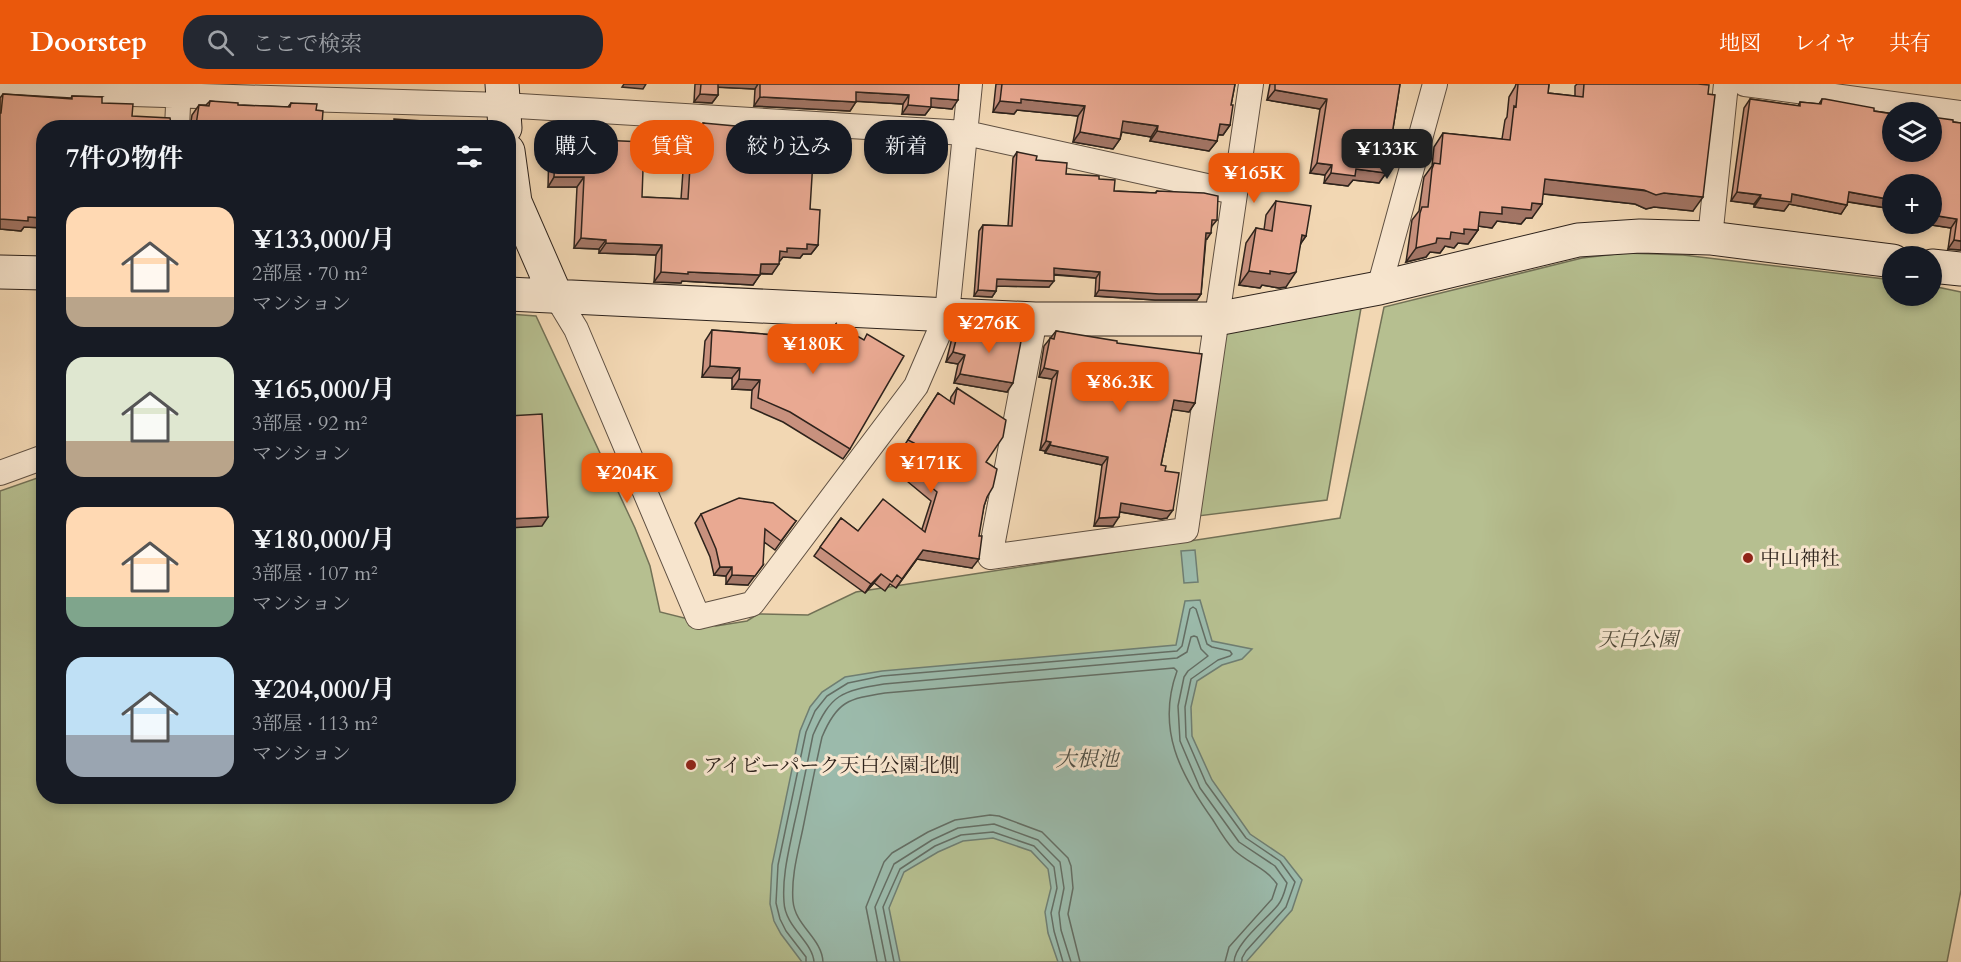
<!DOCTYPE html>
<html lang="ja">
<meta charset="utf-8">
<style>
:root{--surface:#171b24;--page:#242831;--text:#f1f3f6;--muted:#9ea1a6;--accent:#ea580c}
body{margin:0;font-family:Cardo,"Noto Serif JP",serif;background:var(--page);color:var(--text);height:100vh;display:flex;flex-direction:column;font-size:22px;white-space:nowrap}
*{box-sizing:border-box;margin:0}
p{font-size:20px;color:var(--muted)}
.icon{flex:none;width:33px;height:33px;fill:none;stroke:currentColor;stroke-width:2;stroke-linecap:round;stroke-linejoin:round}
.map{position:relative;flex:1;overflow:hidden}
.panel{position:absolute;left:36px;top:36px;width:480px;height:684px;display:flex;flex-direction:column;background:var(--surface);border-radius:24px;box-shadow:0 3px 9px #0003}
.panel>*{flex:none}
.hud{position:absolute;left:534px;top:36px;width:570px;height:54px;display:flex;gap:12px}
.fabs{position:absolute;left:1882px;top:18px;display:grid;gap:12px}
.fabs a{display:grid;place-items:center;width:60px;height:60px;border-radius:50%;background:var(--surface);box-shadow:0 3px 9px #0003;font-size:30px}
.price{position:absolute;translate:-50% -51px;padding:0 14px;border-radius:12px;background:var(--accent);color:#fff;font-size:20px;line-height:39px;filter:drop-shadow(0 2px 3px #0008)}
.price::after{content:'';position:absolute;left:50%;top:36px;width:18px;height:14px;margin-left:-9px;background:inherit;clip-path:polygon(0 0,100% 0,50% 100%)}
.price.selected{background:#222;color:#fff}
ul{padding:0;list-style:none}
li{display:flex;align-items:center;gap:18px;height:150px;padding:0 30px}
li span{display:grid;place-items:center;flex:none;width:168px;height:120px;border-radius:18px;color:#555}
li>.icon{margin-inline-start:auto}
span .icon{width:72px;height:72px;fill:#fffc;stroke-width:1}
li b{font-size:26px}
h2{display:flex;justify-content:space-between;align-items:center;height:72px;padding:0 30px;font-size:26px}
.tag{padding:0 21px;border-radius:24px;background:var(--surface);box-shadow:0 3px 9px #0003;font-size:21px;line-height:54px}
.tag.selected{background:var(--accent);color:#fff}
header{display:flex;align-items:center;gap:36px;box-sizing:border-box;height:84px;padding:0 30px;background:var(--accent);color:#fff}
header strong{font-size:28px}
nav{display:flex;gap:33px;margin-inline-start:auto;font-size:21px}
.search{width:420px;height:54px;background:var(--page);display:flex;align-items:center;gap:15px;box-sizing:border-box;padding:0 21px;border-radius:24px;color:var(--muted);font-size:22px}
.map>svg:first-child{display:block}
</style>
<header>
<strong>Doorstep</strong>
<div class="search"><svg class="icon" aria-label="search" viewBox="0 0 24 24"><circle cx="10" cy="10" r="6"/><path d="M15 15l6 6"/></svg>ここで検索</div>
<nav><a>地図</a><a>レイヤ</a><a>共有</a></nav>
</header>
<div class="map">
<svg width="1961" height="878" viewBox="0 0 1961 878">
<rect width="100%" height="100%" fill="#f2d7b3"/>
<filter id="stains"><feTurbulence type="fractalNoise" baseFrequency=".00333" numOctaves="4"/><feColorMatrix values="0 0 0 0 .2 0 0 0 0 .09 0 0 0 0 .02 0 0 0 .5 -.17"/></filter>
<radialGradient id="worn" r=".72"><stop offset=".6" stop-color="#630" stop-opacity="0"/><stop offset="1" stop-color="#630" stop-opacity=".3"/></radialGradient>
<path fill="#b6bf90" stroke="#727156" stroke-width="1.5" d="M1625,169L1683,171L1893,196V212H1932V202L1961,208V806L1947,878H0V407L43,392L44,712H508L509,230L536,232L635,444L650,482L660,528L716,542L747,537L758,530L808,531L856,508L1340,434L1384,223L1582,174Z
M1361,224L1327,416L1198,432L1222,250Z"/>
<path fill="#9bbaab" stroke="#6f7e72" stroke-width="1.5" d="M1195,466L1198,498L1184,499L1181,467Z
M1200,516L1212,557L1252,565L1242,575L1222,581L1197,597L1191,623L1192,652L1212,696L1250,750L1284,773L1302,796L1292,826L1246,878H1058L1048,849L1045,828L1051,804L1048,785L1031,767L993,754L963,757L938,768L904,788L889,824L900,878H802L781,850L774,837L770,820L772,781L800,647L810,623L822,608L845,593L882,587L1176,561L1185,517Z"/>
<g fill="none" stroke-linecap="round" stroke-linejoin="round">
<path stroke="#646e64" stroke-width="1.5" d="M806,878V873L786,847L780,835L776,819L778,781L806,648L815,627L827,612L848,599L882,592L1177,567L1182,562L1190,525L1193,523L1196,525L1207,560L1212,563L1230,567L1232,570L1230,572L1218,576L1191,595L1185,623L1186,653L1206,699L1246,754L1280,777L1295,798L1286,823L1246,867L1242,874V878
M814,878C813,858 785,843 784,818C782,792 789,766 794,741C801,711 807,681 813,651C831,610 841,607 884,600L1177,574L1187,568L1191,553L1194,552L1197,553L1201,565L1208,572L1188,587L1184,593L1178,622L1180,657L1200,704L1239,758L1275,782L1287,799C1285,806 1283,815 1278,821C1266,836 1235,859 1234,878
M823,878C822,854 795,842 793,817C791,793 798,768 803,744C809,714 815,684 822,653C837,617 848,615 885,609L1174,584L1177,587C1156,645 1180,690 1213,736C1219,746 1226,758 1234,766C1248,779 1266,784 1277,800L1272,815L1229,863L1225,878
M877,878L866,823L884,778L892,769L928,748L955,736L990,731L999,732L1042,748L1068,774L1071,782L1073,804L1068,830L1080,878
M886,878L875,823L894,780L932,756L958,744L994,740L1038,756L1060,778L1064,804L1059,829L1061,846L1071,878
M894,878L883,823L900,785L935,762L961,751L993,748L1034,762L1054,783L1057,804L1051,829L1054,847L1063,878"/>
<g stroke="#5f5042" stroke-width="26">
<path id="street" d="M1745,0L1961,29
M0,6L502,21L966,49L1234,108
M177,44L179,0
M1710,154L1726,0
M1379,204L1435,0
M556,212L576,245L698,533L752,520L916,302L947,230L970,0
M1035,235L990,473L1186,446L1251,0
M0,389L44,373"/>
</g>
<g stroke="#2e231c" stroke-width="35">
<path id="secondary" d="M502,0L505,44
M508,67L515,118L556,212
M1932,182L1961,185
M0,188L44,189
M508,210L1035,235H1216L1379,204L1578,156L1640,152L1710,154L1893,177"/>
</g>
<use href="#street" stroke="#f7e5ce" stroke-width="24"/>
<use href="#secondary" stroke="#f7e5ce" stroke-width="33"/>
</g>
<path fill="#c8917e" stroke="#2e231c" stroke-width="1.5" d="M695,0H959L952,25L931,23L925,31L902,30L903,20L856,17L850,27L754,22L755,5L718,3V11L712,19L694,18Z
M996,0H1235L1231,21L1230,41L1223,51H1218L1217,57L1209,67L1150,57L1151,53L1122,48L1120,55L1113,65L1073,58L1078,32L1017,26L1014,30L993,28Z
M1270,0H1400L1386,89L1379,99L1353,96L1348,102L1324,99L1325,91L1310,89L1320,25L1267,16Z
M1516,0H1549L1548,9L1575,12V2L1577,0H1698L1693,127L1654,123L1646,125L1635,120L1543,110L1532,134H1526L1521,140L1497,137L1492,144L1478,142V146L1468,160L1458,159L1454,164L1445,162L1440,169L1430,168L1426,173L1406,178L1412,136L1419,127L1423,99L1424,93L1432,82L1434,63L1443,49L1502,55L1505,36L1507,33L1509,13L1515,3Z
M3,10L71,14L72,12L102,13L44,44V144L24,143L21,147L0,145V14Z
M1750,15L1798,22L1800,18L1819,20L1822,15L1874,27L1961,39V166L1948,165L1951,144L1925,140H1932V100H1893V125L1848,118L1841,130L1789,120L1784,127L1754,123V120L1731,117L1744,24Z
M210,17L238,21L288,23L291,19L316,26L322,40L326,44H190L192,31L199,21H206Z
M703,39L745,51L778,53L785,42L810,125L818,161L811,170H803L800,174L783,173L779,177L772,190H760L753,201L682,197L681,199L654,198L656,171L599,169V165L574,164L577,103H548L549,64L556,54L642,113L681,115L685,59L692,50H696Z
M1017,68L1066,90L1099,95L1114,107L1155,109L1157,107L1217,136L1212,142L1207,155H1206L1201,210L1197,216H1155L1095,212L1096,194L1054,191L1049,203L997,202L996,207L992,213L974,212L979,147L983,141L1008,142L1013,74Z
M1276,117L1306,152L1301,159L1286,203L1279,204L1262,201L1260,204L1239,201L1246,159L1256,144L1264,146L1266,131Z
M836,240L850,365L843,375L783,338L751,324L752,306L732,305V294L702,293L705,257L712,246L826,255Z
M959,244L991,251L993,247L1007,308L954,299L958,280L946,278L952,254Z
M1056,247L1117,259L1195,319L1189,328L1172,325L1161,381L1165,387L1167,434L1161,435L1120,428L1113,442H1094L1102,381L1045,369V367L1040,366L1052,295L1039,293L1044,262Z
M957,304L986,378L987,413L984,422L972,484L917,475L896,504L890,500L885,507L874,499L865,509L814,472L841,434L858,447L922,445L931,417L896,388L901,382L898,379L906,368L902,365L938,309L950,318L951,313Z
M701,430L796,437L775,466L764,458L748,501L726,500V492L714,491L710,473L695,439Z"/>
<path fill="#a37666" stroke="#2e231c" stroke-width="1.5" d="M624,0H646L643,5L622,3Z
M715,0H758L755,5L713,3Z
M1275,6L1327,15L1320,25L1267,16Z
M856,8L909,11L903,20L850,17Z
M700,10L718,11L712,19L694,18Z
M760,13L856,18L850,27L754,22Z
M931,14L958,16L952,25L931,23L925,31L902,30L908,21Z
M1021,15L1085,22L1078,32L1017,26L1014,30L993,28L1000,17Z
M1123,37L1158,42L1151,53L1116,47Z
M1220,40L1230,41L1223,51L1212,50Z
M1157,47L1217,57L1209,67L1150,57Z
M1080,48L1120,55L1113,65L1073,58Z
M1317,79L1332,81L1325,91L1310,89Z
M1356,85L1386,89L1379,99L1353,96L1348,102L1324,99L1331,89Z
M554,93H584L577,103H548Z
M1545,95L1664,109L1703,113L1693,127L1654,123L1646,125L1635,120L1535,109Z
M1737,108L1761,111L1754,120L1731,117Z
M1849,108L1893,116V125L1843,117Z
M1792,110L1847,121L1841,130L1789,120L1784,127L1754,123L1760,114Z
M1532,119L1542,120L1532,134H1526L1521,140L1497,137L1492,144L1470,141L1480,128L1502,123Z
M1932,131L1957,135L1951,144L1925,140H1932Z
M28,133L44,134V144L24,143L21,147L0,145V135Z
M1464,145L1478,146L1468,160L1458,159L1454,164L1445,162L1440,169L1430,168L1426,173L1406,178L1416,164L1451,148Z
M1206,149H1211L1207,155H1202Z
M1302,151L1306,152L1296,166Z
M581,154L606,156L599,165L574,164Z
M1954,156L1961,157V166L1948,165Z
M606,159L662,161L656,171L599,169Z
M807,160L818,161L811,170H803L800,174L783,173L780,177H773L780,167L787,164Z
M761,180H779L772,190L754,189Z
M1054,184L1100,188L1096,194L1050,190Z
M1249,187H1270L1296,188L1286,203L1279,204L1262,201L1260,204L1239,201Z
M661,188H688L760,191L753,201L682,197L681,199L654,198Z
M997,195L1054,197L1049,203L992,202Z
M978,206L996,207L992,213L974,212Z
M1099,206L1201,210L1197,216H1155L1095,212Z
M953,268L965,271L958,280L946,278Z
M710,282L740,284L732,294L702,293Z
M1044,284L1058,287L1052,295L1039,293Z
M960,290L1013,299L1007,308L954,299Z
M739,295L760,296L752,306L732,305Z
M1174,316L1195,319L1189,328L1168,325Z
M1046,357L1051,358L1045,367L1040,366Z
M1050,361L1108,373L1102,381L1045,369Z
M1121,419L1173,426L1167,434L1161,435L1115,427Z
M548,433L542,442L508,444V435Z
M1119,433L1113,442H1094L1099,434Z
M923,466L979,475L972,484L917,475L896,504Z
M763,481L748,501L726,500L732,491Z
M720,483H732L726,492L714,491Z
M881,490L874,499L865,509L871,500Z"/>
<path fill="#e9a992" stroke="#2e231c" stroke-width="1.5" d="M701,0H718V11L700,10Z
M760,0H959L958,16L931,14V23L908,21L909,11L856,8V18L760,13Z
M1002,0H1235L1231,21H1233L1230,41L1220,40L1217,57L1157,47L1158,42L1123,37L1120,55L1080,48L1085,22L1021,15V19L1000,17Z
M1275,0H1400L1386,89L1356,85L1355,92L1331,89L1332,81L1317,79L1327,15L1275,6Z
M1518,0H1549L1548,9L1583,13L1584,0H1698L1709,1L1708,10L1715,11L1703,113L1664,109L1656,111L1644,106L1545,95L1542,120L1532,119L1531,126L1502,123V130L1480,128L1478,146L1464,145V150L1451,148L1450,155L1437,154L1436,159L1416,164L1420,129L1422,123H1428L1432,85L1434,79L1440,80L1443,49L1510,56L1514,22L1516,23Z
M3,10L72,15V12L102,13V19L133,20L132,32L170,34L171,40L174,44H44V134L28,133V137L0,135V29H1Z
M1750,15L1800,22V18L1821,20L1822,15H1825L1874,24V27L1893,30V68H1932V33L1953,36V38L1961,39V157L1954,156L1957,135L1932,131V100H1893V116L1849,108L1847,121L1792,110L1791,118L1760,114L1761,111L1737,108Z
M210,17L238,19V21L290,23L291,19L317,20L316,26L323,27L322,40L326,41V44H194L196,41L199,21L209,22Z
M394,35L468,40V44H389V39H394Z
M703,39L746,43L745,51L784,54L785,42L815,44L810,125L820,126L818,161L807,160V165L787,164V168L780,167L779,180H761L760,191L688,188V190L661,188L662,161L606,159V156L581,154L584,93H554L556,54L644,58L642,113L688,115L692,50H702Z
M1017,68L1037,72L1036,76L1067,79L1066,90L1099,92V95L1115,96L1114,107L1156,109L1157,107L1204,109L1218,112L1217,136H1212L1211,149H1206L1201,210H1159L1099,206L1100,188L1054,184V197L997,195L996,207L978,206L983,141L1012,142Z
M1276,117L1311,122L1306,152L1302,151L1296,188L1289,190L1270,187V190L1249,187L1256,144L1272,147Z
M836,240L864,256L867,250L904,272L850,365L790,328L758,314L760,296L739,295L740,284L710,282L712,246L827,255Z
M959,244L993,251V247L1022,252L1013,299L960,290L965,271L953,268Z
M1056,247L1117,257V259L1202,270L1195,319L1174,316L1161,381L1166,382L1165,387L1179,389L1173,426L1167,427L1121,419L1119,433L1099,434L1108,373L1050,361L1051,358L1046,357L1058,287L1044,284L1050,254L1054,255Z
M957,304L1006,336L1003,353L986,378L997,385L993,403L987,413L984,422L979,452H982L979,475L923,466L902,495L897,491L892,498L881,490L871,500L820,463L841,434L858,447L883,415L925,448L937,408L903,379L908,373L904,370L914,359L908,356L938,309L954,320Z
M542,330L548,433L508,435V332Z
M739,414L773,419L796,437L781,457L765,445L763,481L755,492L732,491V483H720L716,465L701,430Z"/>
<g fill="#8f2418" stroke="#f7e5ce" stroke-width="2">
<circle cx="1748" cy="474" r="6"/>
<circle cx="691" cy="681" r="6"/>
</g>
<g text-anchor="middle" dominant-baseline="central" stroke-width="6" stroke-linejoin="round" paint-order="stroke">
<g font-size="20" fill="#2e231c" stroke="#f7e5ce" text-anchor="start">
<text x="1760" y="474">中山神社</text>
<text x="703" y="681">アイビーパーク天白公園北側</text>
</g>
<g font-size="20" font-style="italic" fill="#504a39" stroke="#f7e5ce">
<text x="1638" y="555">天白公園</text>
</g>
<g font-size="21" font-style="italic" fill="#4f5047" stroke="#f7e5ce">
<text x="1087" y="675">大根池</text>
</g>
</g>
<rect width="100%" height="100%" filter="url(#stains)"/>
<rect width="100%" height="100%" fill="url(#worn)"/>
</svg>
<div class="fabs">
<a><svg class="icon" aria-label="layers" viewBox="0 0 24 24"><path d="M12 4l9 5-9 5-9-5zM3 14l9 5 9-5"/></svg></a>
<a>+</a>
<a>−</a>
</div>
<b class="price selected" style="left:1387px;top:96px">¥133K</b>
<b class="price" style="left:1254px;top:120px">¥165K</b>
<b class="price" style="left:989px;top:270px">¥276K</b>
<b class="price" style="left:813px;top:291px">¥180K</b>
<b class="price" style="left:1120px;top:329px">¥86.3K</b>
<b class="price" style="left:931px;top:410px">¥171K</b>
<b class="price" style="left:627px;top:420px">¥204K</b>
<div class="hud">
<a class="tag">購入</a>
<a class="tag selected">賃貸</a>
<a class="tag">絞り込み</a>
<a class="tag">新着</a>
</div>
<section class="panel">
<h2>7件の物件<svg class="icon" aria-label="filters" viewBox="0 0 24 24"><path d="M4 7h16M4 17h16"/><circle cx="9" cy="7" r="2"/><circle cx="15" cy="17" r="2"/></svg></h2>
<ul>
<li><span style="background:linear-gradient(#ffd9b3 75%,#b9a48a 0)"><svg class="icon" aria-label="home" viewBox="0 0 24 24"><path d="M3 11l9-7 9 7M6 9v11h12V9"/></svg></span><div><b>¥133,000/月</b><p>2部屋 · 70 m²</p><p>マンション</p></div></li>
<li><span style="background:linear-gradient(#dfe7d0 70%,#b9a48a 0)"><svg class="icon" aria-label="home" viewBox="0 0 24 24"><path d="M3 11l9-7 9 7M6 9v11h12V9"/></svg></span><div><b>¥165,000/月</b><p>3部屋 · 92 m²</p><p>マンション</p></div></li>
<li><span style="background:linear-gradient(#ffd9b3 75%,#7fa58c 0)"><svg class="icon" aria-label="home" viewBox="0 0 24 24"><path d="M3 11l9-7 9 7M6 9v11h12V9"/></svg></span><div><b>¥180,000/月</b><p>3部屋 · 107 m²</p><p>マンション</p></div></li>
<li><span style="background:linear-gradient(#bfe0f5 65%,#9aa5b1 0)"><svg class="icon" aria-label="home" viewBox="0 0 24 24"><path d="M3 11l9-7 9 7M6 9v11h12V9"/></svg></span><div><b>¥204,000/月</b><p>3部屋 · 113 m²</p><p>マンション</p></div></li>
</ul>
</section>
</div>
